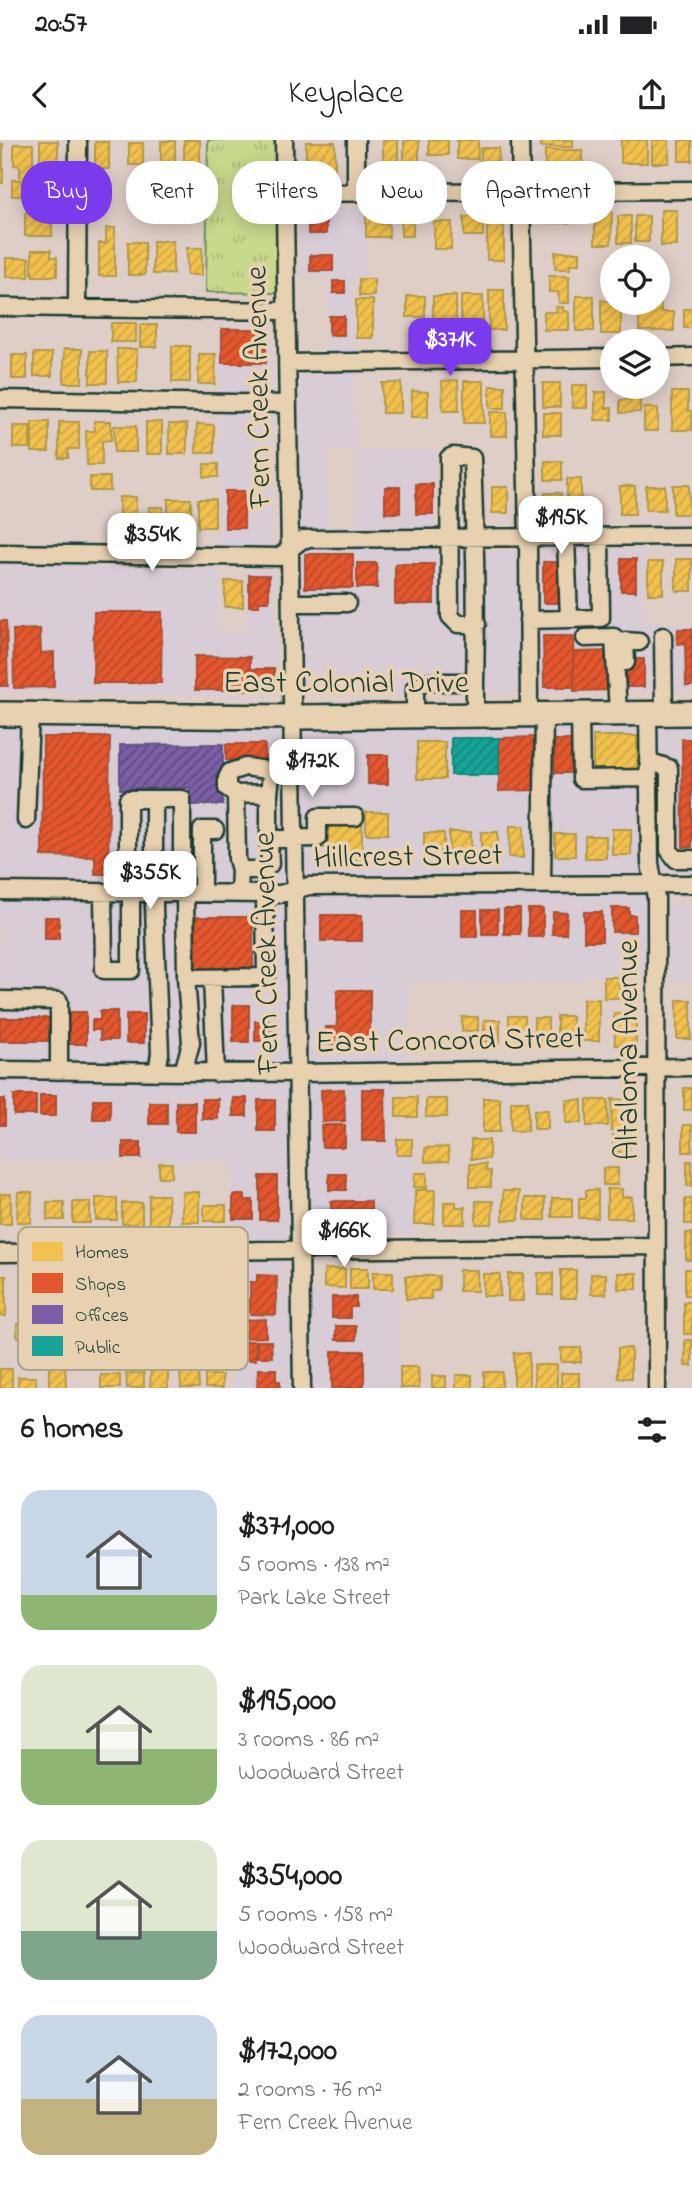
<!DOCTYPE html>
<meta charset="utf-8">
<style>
:root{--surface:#fff;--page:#f6f6f6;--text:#202124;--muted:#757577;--accent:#7c3aed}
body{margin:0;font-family:"Indie Flower",sans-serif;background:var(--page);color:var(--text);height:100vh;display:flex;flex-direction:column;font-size:26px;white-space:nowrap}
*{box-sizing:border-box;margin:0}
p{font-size:23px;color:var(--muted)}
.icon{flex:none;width:38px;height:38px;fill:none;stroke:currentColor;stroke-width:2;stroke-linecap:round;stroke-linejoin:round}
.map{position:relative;height:1248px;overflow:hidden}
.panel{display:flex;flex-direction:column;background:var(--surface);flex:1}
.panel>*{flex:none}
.banner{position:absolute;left:21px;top:21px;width:651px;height:63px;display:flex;gap:14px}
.fabs{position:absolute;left:600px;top:105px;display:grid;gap:14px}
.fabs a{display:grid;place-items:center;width:70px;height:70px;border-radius:50%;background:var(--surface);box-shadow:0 4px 18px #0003;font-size:35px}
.price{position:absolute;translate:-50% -60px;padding:0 16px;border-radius:14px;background:#fff;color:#222;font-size:23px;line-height:46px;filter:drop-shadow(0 2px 4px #0008)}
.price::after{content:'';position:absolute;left:50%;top:42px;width:21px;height:16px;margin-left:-10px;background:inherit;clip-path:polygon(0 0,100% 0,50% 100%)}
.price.active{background:var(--accent);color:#fff}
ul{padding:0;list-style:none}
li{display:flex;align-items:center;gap:21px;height:175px;padding:0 21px}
li span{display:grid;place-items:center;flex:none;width:196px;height:140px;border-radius:21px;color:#555}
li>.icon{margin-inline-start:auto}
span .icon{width:84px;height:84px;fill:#fffc;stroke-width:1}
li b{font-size:30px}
h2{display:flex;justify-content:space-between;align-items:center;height:84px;padding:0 21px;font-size:30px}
.tag{padding:0 24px;border-radius:28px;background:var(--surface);box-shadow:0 4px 18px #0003;font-size:24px;line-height:63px}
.tag.active{background:var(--accent);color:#fff}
.status{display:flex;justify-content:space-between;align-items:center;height:49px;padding:0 35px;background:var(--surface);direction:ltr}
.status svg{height:19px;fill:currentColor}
header{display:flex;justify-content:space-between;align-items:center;height:91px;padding:0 21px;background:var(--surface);font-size:32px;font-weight:600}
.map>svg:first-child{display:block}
</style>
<div class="status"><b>20:57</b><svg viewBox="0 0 49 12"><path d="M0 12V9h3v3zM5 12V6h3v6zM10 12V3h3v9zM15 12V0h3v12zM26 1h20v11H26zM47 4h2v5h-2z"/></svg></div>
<header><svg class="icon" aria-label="back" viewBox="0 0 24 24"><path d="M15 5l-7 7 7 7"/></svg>Keyplace<svg class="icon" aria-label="share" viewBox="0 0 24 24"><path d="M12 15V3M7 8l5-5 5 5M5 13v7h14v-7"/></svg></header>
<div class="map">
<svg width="692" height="1248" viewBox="0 0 692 1248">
<defs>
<pattern id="park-tufts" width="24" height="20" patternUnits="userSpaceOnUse" patternTransform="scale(1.75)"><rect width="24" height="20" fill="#c8d98d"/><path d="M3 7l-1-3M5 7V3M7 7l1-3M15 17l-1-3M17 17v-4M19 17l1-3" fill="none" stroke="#abbb7a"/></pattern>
<pattern id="homes-hatch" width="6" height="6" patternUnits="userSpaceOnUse" patternTransform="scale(1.75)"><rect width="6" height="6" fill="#f2c14e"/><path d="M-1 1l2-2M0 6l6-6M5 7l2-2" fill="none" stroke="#cfa745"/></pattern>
<pattern id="shops-hatch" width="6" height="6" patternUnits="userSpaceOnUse" patternTransform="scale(1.75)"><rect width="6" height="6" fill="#e4572e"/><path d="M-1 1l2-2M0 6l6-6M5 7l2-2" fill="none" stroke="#b84928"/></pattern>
<pattern id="offices-hatch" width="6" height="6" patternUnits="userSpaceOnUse" patternTransform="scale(1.75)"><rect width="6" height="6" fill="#7b5ea7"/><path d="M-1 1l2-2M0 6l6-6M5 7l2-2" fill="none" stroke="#5e4b81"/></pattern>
<pattern id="public-hatch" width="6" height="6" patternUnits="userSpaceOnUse" patternTransform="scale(1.75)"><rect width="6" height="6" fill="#17a398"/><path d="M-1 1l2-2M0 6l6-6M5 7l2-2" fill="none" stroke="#14867d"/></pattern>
</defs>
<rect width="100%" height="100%" fill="#dfcec7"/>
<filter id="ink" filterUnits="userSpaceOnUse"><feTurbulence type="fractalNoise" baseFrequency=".0143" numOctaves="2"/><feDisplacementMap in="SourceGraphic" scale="14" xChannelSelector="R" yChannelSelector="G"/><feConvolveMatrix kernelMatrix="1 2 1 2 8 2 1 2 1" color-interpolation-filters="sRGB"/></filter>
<g filter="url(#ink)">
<path fill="#d8ccd6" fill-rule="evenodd" d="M366,68V136L353,137L355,310H435L436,411L643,409L644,483H692V551L302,555L299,236L328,235L327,137L300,136V69ZM327,310H355L356,385H328Z
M220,184H273L272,406H219Z
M0,424L218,429L219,494H245L246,430H275L276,557L0,552Z
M692,573V732L646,731L648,834L585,835V841H409L408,919H395V1014L413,1015V1095L284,1097V1153H398L399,1248H233V1201H205V1125L232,1124L230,1020H0V574Z
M669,766H692V839H670Z"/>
<path fill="url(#park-tufts)" stroke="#748b60" stroke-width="2" d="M208,0H277V153L206,152Z"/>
<path fill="url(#homes-hatch)" stroke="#b39946" stroke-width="2" d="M184,0H200V23H184Z
M383,0H398V25H383Z
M404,0H419V25H404Z
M429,0H448V15H429Z
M457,0H478V19H457Z
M541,0H573V7H541Z
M621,0H647V23H621Z
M652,0H669V23H652Z
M679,0H692V21H679Z
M40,1H58V29H40Z
M161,1H175V24H161Z
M95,2H109V29H95Z
M306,2H335V33H306Z
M129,3H143V25H129Z
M0,4H3V43H0Z
M14,4H33V56H12V40H20V26L14,25Z
M481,8H499L498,22H481Z
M545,10H582V29H545Z
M37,46H50V53H60V66H37Z
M246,49H264V66H246Z
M549,63H568L569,83H548Z
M661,70H677V106H661Z
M595,72H612L611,104H595Z
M25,73H52V96H25Z
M366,75H380V84H389V97H366Z
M618,76H631V103H618Z
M635,76H649V102H635Z
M464,77H483V96H464Z
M401,78H413V96H401Z
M487,78H504V120H487Z
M434,82H452L451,109H434Z
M106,88H115V136H99V103H106Z
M153,101H173V134H153Z
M128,102H145V135H128Z
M187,108H202V135H187Z
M32,110H51V117H57V136H32Z
M555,112H580V124H570V129H555Z
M6,118H29V137H6Z
M549,136H569V163H559L558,152H549Z
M359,139H374V156H359Z
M489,150H504V190H489Z
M407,156H425V177H407Z
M433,156H456V181H433Z
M461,156H483V181H461Z
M576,156H594V191H576Z
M356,160H373V198H356Z
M601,160L621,163V194H601Z
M639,163L661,164V172H674V191H639Z
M556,167H563V171L569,172V190H544V172H557Z
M684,169H692V188H684Z
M111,183H136V202H111Z
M140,185H157V207H140Z
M172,206H190V242H172Z
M64,209H82V243H64Z
M117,209H137V242H118Z
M90,211H107V243H90Z
M34,213H52V236H34Z
M199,214H216L215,244H198Z
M12,215H27V239H12Z
M458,240L459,271H443L442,241Z
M464,241H484V283H464Z
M382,243H401V273H382Z
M543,243H560V267H543Z
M572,245H587V268H572Z
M490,246H505V268H490Z
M412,251L428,252V277H411Z
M595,252H606V268H612V280H595Z
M672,252H688V271H692V290H672Z
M640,259V272L620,273V260Z
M644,268H658V291H644Z
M490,272H507V296H490Z
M543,273H561V295H543Z
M94,281H111V300L102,301V325H87L86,291H95Z
M32,282H49V312H32Z
M59,282H79V309H68V318H59Z
M146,282H162V314H146Z
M169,284H187V314H169Z
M197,284L214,285V313H196Z
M13,286H30V308H13Z
M114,286H136V312H114Z
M545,321H562V340H545Z
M204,324H218V337H204Z
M90,337H110V351H90Z
M567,339H581V368H567Z
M673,345H689V374H673Z
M620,346H635V374H620Z
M646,346H665V370H646Z
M492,347H508V373H492Z
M545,353H561V369H545Z
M119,357H136V387H119Z
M168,359H191V386H168Z
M198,359H215V387H198Z
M149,367H163V392H149Z
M676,419H692V451H676Z
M648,422H663V454H648Z
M225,441H243V467H225Z
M593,596H637V631H593Z
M417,602H445V639H417Z
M366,672H388V694H366Z
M323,685H362V720H334V708H323Z
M510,686H524L523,718L509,717Z
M612,689H631V715H612Z
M449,692H471V715H449Z
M481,692H498V720H481Z
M424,693H444V711H424Z
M555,694H575V716H555Z
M585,696H606V718H585Z
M604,837H619V858H604Z
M583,859H599V901H583Z
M677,860H691V899H677Z
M614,873H636V905H615Z
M509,876H525V902H509Z
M557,876H572V900H557Z
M462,877H478V891H462Z
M534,878H548V901H534Z
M484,880H500V902H484Z
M684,948H692V970H684Z
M396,957H417V977H396Z
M483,958H500V992H483Z
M426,959H447V977H426Z
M612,959L629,960L627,992L611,991Z
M566,960H582V983H566Z
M587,960H608V986H587Z
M511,961H528V991H511Z
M534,970H548V989H534Z
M683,985H692V1012H683Z
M613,995H630L629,1012H613Z
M397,999H412V1015H397Z
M471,1000H489V1019H471Z
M448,1007L449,1021L425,1022V1008Z
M687,1021H692V1046H687Z
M159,1023H172V1037H159Z
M470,1024H486V1031H491V1047H470Z
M603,1028H618V1045H603Z
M415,1033H427V1048L414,1047Z
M607,1049H622V1057H632V1078H607Z
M415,1050H435L434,1084H414Z
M586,1050H598V1078H579V1058H586Z
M503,1051H519V1080H503Z
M18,1052H32L31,1083L17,1082Z
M182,1052H199V1082H182Z
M0,1054H11V1084H0Z
M149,1055H168V1085H149Z
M96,1058H117V1080H96Z
M525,1058H545V1080H525Z
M552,1058H572V1077H552Z
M685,1059H692V1084H685Z
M476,1061H493L492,1084H476Z
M47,1062H64V1080H47Z
M73,1062H90V1083H73Z
M444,1062H456V1067H465V1084H444Z
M122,1063H142V1084H122Z
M204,1065H226V1081H204Z
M686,1093H692V1120H686Z
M350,1128H368V1149H350Z
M324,1129H345V1148L324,1147Z
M685,1129H692V1155H685Z
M459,1130H477V1151H459Z
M561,1130H576V1158H561Z
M373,1132H393V1149H373Z
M538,1133H553V1155H538Z
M618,1133H637V1149H618Z
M483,1134H500V1156H483Z
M508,1134H523V1161H508Z
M591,1134H606V1154H591Z
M0,1136H6V1176H0Z
M406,1136H439V1151H431V1159H406Z
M684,1162H692V1194H684Z
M17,1184H32V1197H17Z
M685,1200H692V1226H685Z
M561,1208H581V1222H561Z
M618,1208H631V1238H618Z
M514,1213H529V1248H514Z
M49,1219H65L66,1248H49Z
M534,1225H557V1248H534Z
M400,1227H418L419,1248H400Z
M151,1228L168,1229V1248H150Z
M0,1229H12V1248H0Z
M180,1230H198L199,1248H181Z
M484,1232H502V1248H484Z
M126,1233H144V1248H127Z
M561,1233H579V1248H561Z
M101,1235H120V1248H101Z
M205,1235H222V1248H205Z
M456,1235H472V1248H456Z
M432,1236H446V1248H432Z
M18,1237H36V1248H18Z"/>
<path fill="url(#shops-hatch)" stroke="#a94f30" stroke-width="2" d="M308,77H326V94H308Z
M310,115H333V131H310Z
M333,141H345V153H333Z
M329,176H344V195H329Z
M222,189H266V223H222Z
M416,344H433V374H416Z
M385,347H400V373H385Z
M225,351H244V388H225Z
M305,414H353V448H305Z
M621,419H636V451H621Z
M543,422H562V463H543Z
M357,423H377V448H357Z
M395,424H434V464H395Z
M249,435H269V461H259V466H249Z
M94,472H162L161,543H93Z
M0,481H6L8,546H0Z
M40,489L41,513L54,512V547L14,548L13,490Z
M678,489H692V546H686L685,503L677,504Z
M543,496H573L574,547H544Z
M612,511L613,550L574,551L573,512Z
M195,516L250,517V529H274V550H195Z
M627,519H644V547H627Z
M43,597H110L108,734H95V717L42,716Z
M539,597L540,650L499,651V598Z
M682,599H692V707H683Z
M555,600H575V633H555Z
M226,604H265V620H226Z
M309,607H339V641H309Z
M368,615H388V644H368Z
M612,768H629V775H635V792H612Z
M504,769H520V794H504Z
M528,769H543V797H528Z
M462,770H477V797H462Z
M482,770H498V794H482Z
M553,772L567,773L566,794H552Z
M584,772H602V801H584Z
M321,775H362V801H321Z
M45,777H59V799H45Z
M196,777H253V832H196Z
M337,850H370V905H325V887H337Z
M233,865H249V902H233Z
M100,871H117V900H100V890H92V880H100Z
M68,872H86V904H68Z
M126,874H144V903H126Z
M0,878H55V901H0Z
M255,881H273V901H255Z
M344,949L345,981L322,982L321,950Z
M362,949H385L386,1001H362Z
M14,955H36V975H14Z
M40,955H56V976H40Z
M233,958H247V976H233Z
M0,959H5V985H0Z
M93,959H110V979H93Z
M202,959H218V979H202Z
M258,960H275V991H258Z
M149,962H167V984H149Z
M176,962H195V992H176Z
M321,985H345V1007H322Z
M123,1002H141V1018H123Z
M329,1034H346V1050H329Z
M260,1036H277V1080H260Z
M233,1055H245V1060H253V1079H233Z
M331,1061H371V1086H331Z
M257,1135L277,1136L276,1175L250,1174V1142H257Z
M332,1157H356V1167H350V1178H332Z
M266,1179V1197L245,1198V1180Z
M336,1186H356V1200H336Z
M244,1201H256V1220H245Z
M257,1201H271L272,1217H257Z
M332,1211H364V1248H332Z
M258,1229H276V1241H280V1248H257Z"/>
<path fill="url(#offices-hatch)" stroke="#5f5484" stroke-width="2" d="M223,604V665H190V648L120,649V605Z"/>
<path fill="url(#public-hatch)" stroke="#19847a" stroke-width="2" d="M451,598H499V635H451Z"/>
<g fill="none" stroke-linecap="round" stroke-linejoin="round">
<g stroke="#1f3d34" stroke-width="21">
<path id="minor" d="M284,0L302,1248
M520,0L528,398L529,574
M356,52V0
M285,53L692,50
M0,167L286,171
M77,167L78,0
M658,218L692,217
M288,223L612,218
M0,259L287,264
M566,398L569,479L601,478L600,397
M0,413L279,417L303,399L692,396
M291,463H347
M528,480L569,479
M663,496L664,573
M585,498L614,497L618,574
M626,522L625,501L639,502
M475,542C477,467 475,393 472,318L453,316L449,318L450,476L458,484H477
M648,573L650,723L656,758L657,1248
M580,574L581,639L649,638
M415,576V548L425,542H475V575
M648,621L669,628V710L676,719H692
M236,654L227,648V638L230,632L245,627L267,630L271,636L269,653
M154,659V768L160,913L157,932
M26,680L30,574
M240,730L237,719L236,654L269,653V699
M542,744L544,574
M0,751L265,754H280L309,746L692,744
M103,752L104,830H131V752
M128,752V659H182V753
M202,753V690H215
M239,754L240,730H264L270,724L269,699L318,698V677H355
M186,838L266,837L265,754
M212,838L216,933
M0,860L59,861V931
M0,930L298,933L692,927
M183,932L191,903L186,838L185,753
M0,1113L656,1106"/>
</g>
<g stroke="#1f3d34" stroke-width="28">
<path id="highway" d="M0,574L294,577L692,573"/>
</g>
<use href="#minor" stroke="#e8d1b1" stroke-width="16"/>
<use href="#highway" stroke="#e8d1b1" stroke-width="23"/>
</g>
</g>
<g text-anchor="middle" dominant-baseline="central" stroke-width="7" stroke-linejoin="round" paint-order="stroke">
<g font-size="32" fill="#1f3d34" stroke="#e8d1b1">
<text transform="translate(260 247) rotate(-91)">Fern Creek Avenue</text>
<text x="346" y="544">East Colonial Drive</text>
<text transform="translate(408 718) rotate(-1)">Hillcrest Street</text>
<text transform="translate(268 813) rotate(-91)">Fern Creek Avenue</text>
<text transform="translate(450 902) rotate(-1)">East Concord Street</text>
<text transform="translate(629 910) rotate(-90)">Altaloma Avenue</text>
</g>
</g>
<rect x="18" y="1087" width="230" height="143" rx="10" fill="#e8d1b1" stroke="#aca58c" stroke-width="2"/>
<rect x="32" y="1102" width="31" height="19" fill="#f2c14e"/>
<rect x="32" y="1133" width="31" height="20" fill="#e4572e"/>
<rect x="32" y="1165" width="31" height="19" fill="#7b5ea7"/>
<rect x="32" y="1196" width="31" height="20" fill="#17a398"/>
<g font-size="19" fill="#1f3d34">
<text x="75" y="1118">Homes</text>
<text x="75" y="1150">Shops</text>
<text x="75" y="1181">Offices</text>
<text x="75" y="1213">Public</text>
</g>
</svg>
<div class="fabs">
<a><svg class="icon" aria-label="locate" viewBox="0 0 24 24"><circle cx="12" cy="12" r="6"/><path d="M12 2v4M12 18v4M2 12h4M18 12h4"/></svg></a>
<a><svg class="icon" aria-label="layers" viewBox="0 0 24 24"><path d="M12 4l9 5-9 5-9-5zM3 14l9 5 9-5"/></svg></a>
</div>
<b class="price active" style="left:450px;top:238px">$371K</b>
<b class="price" style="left:561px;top:416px">$195K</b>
<b class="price" style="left:152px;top:433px">$354K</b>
<b class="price" style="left:312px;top:659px">$172K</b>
<b class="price" style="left:150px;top:771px">$355K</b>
<b class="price" style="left:344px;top:1129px">$166K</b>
<div class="banner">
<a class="tag active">Buy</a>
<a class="tag">Rent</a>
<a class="tag">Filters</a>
<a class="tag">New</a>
<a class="tag">Apartment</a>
</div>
</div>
<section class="panel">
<h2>6 homes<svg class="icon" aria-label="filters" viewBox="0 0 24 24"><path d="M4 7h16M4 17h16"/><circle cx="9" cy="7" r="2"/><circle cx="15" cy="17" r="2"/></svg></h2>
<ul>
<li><span style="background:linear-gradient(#c9d6e8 75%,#8fb573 0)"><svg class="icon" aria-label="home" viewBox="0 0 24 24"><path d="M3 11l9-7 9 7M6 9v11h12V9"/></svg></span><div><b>$371,000</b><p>5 rooms · 138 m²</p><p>Park Lake Street</p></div></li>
<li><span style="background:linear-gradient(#dfe7d0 60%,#8fb573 0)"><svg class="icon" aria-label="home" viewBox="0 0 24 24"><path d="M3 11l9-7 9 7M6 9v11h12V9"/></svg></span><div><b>$195,000</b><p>3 rooms · 86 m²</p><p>Woodward Street</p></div></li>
<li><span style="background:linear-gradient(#dfe7d0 65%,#7fa58c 0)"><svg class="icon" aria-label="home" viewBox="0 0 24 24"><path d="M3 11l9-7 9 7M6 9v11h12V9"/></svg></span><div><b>$354,000</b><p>5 rooms · 158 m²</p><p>Woodward Street</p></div></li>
<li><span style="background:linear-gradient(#c9d6e8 60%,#c2b280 0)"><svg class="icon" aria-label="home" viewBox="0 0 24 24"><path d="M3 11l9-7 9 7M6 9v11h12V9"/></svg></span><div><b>$172,000</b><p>2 rooms · 76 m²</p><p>Fern Creek Avenue</p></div></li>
</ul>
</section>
